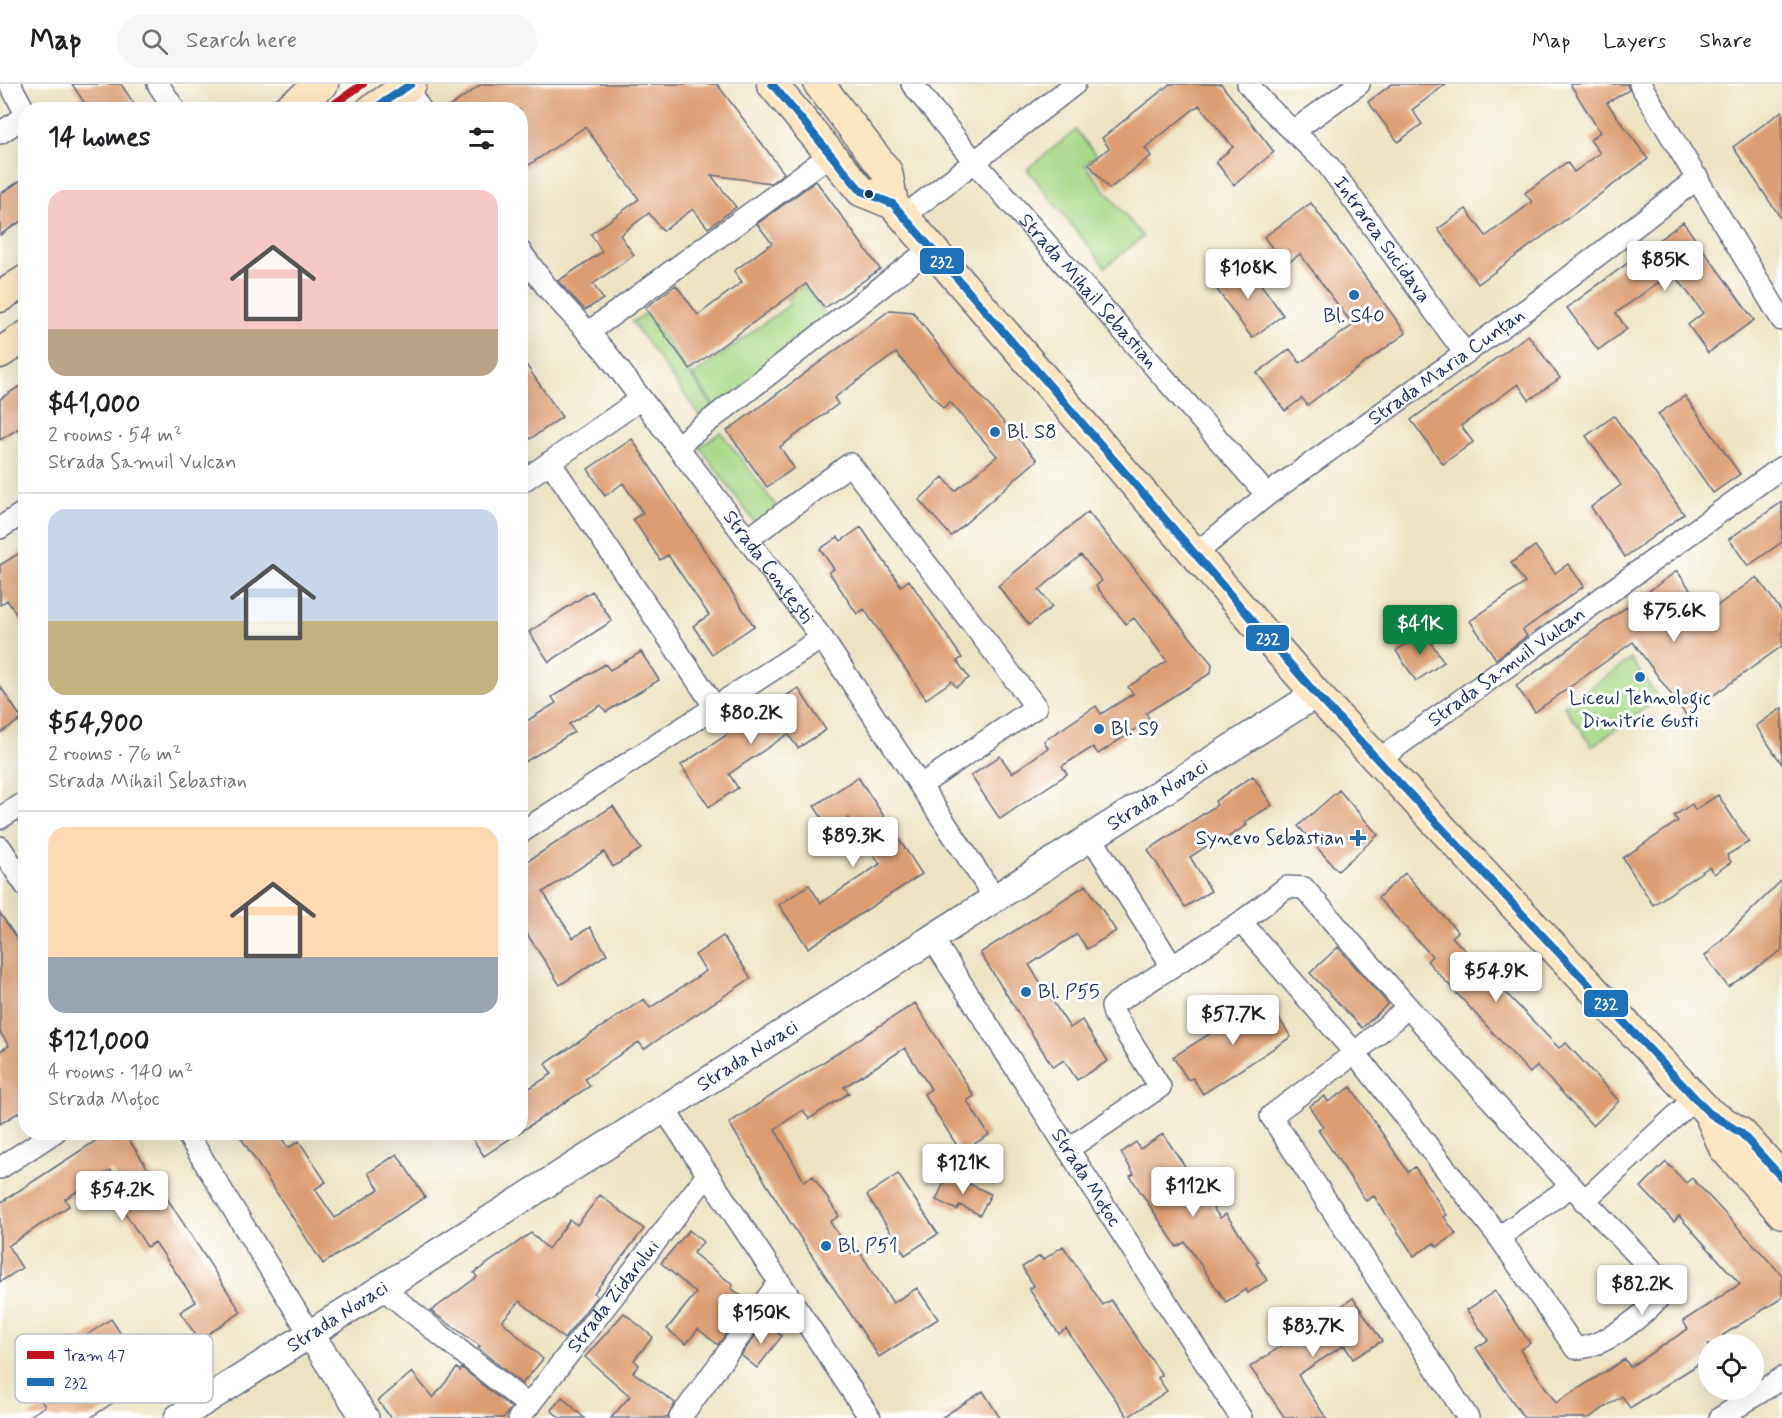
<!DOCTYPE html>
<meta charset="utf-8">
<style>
:root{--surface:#fff;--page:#f6f6f6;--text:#202124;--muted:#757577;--line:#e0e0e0;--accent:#0b8043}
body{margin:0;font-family:Mynerve,sans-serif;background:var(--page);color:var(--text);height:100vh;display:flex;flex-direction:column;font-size:22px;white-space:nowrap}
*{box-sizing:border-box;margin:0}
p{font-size:20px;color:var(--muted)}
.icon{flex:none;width:33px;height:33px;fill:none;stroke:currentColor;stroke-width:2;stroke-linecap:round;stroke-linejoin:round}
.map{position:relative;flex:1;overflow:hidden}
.details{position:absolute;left:18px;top:18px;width:510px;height:1038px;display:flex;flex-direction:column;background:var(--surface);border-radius:24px;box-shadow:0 6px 24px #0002}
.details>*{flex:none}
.controls{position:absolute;left:1698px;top:1250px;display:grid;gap:12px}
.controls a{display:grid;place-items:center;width:66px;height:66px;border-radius:50%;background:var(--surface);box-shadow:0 6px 24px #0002;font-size:30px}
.price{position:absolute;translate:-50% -51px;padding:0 14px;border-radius:6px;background:#fff;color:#222;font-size:20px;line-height:39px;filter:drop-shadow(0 2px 3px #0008)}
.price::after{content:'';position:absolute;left:50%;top:36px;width:18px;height:14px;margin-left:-9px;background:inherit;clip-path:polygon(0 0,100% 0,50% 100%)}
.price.on{background:var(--accent);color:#fff}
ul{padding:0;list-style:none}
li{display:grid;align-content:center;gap:12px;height:318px;padding:0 30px}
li+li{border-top:2px solid var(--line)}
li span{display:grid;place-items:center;height:186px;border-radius:18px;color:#555}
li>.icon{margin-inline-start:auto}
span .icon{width:108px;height:108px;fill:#fffc;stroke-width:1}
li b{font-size:26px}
h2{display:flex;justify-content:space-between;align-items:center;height:72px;padding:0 30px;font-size:26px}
header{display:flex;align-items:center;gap:36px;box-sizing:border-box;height:84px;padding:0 30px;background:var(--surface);border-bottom:2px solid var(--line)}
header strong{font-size:28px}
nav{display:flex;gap:33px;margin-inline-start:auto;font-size:21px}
.search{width:420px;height:54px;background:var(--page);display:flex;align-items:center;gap:15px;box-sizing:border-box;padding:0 21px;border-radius:33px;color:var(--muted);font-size:22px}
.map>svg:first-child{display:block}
</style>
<header>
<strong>Map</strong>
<div class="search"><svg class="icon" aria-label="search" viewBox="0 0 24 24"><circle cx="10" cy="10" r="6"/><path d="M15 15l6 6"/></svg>Search here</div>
<nav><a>Map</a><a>Layers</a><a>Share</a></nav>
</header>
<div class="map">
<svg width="1782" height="1334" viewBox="0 0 1782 1334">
<rect width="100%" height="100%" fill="#fff"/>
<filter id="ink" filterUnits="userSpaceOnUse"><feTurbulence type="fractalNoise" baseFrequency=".0167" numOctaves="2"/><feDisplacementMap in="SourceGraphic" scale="12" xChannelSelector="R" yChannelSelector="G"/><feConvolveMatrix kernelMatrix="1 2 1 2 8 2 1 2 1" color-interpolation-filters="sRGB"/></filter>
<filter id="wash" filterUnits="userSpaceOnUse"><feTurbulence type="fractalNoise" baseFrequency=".008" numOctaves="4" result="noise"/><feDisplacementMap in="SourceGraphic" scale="24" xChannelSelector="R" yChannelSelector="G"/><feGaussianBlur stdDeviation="1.35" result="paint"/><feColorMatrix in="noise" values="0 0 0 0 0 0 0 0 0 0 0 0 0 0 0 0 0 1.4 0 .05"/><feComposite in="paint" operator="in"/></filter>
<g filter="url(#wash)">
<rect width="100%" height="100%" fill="#ede3c4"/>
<path fill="#a8d785" stroke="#628372" stroke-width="1.5" d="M1076,46L1096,71L1085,81L1143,153L1105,183L1027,85Z
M804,202L831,237L716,324L693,292L790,220L787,215Z
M646,229L715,325L702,335L632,238Z
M721,348L780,427L758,443L700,363Z
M1631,575L1659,615L1592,662L1564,622Z"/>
<g id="blocks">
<path fill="#db9d71" d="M72,0H121L138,26H89Z
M482,0H717L784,89L771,99L711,91L736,123L708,144L693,125L663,147L649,129L620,151L634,171L593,200L603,215L585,226L558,197L602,168L591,150L639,115L585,43L520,87V26H445Z
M1170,0H1221L1274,68L1234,101L1216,78L1233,63L1199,21L1145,64L1151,72L1109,105L1089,80L1109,64L1102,54Z
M1392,0H1446L1412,26L1422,40L1398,58L1368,18Z
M1570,0H1627L1629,6L1607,19L1648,75L1478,200L1438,145L1466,125L1486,152L1532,118L1525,109L1567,78L1574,88L1600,69L1590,56L1600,48Z
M1782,27V136L1733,63Z
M26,93V134L0,151V110Z
M816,97L880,185L825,224L806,200L690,285L645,224L676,201L698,231L742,198L734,187L772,159L757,140Z
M1311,119L1406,249L1307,321L1302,314L1285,327L1257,289L1290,265L1300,279L1353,241L1300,170L1285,181L1264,153Z
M1683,138L1754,236L1708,269L1688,241L1703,229L1673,188L1616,229L1627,245L1598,266L1567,224Z
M1245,178L1283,231L1252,254L1213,200Z
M890,226L913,228L954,282L1037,376L951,452L919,416L943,393L955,407L997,372L950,318L943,324L896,269L834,314L838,320L780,363L794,384L767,403L727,347Z
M1528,251L1560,294L1529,316L1518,300L1461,342L1473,358L1443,380L1411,336Z
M520,272L562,333L530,355L520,341Z
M26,298V340L0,356V315Z
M1685,312L1740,390L1713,409L1658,330Z
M1614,332L1684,430L1625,473L1591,423L1621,401L1586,352Z
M632,355L754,542L712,570L693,542L709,531L668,471L660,476L633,435L643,429L623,399L605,412L588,385Z
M1782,418V458L1748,482L1729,455Z
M1088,428L1212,580L1211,589L1146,629L1150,636L1098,670L1093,663L1062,682L1067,690L1000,735L971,692L1000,672L1012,689L1048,664L1044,657L1096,622L1101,630L1133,610L1128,603L1167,577L1134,534L1126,540L1096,502L1102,497L1081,471L1039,506L1052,523L1029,541L998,502Z
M861,443L901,502L909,496L962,574L957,577L969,594L956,603L952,597L926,615L864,525L857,530L829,488L834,485L820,465L838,453L841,457Z
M1535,462L1555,489L1568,480L1584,502L1523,546L1527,552L1496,575L1470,537L1525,499L1511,479Z
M26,465V545L7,516L0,521V481Z
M1677,487L1707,529L1757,493L1782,528V562L1686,631L1633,558L1535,628L1516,602Z
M592,507L612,537L549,578L529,548Z
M1424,548L1444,578L1416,597L1396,567Z
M641,568L659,596L606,628L601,621L569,640L574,648L520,681V641L556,619L552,613L605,580L610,586Z
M0,602L22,635L0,649Z
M798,604L826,646L798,664L788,650L729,690L738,704L709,723L681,681Z
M1782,624V680L1756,642Z
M1253,692L1272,721L1245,738L1247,741L1218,760L1216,756L1190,773L1211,807L1185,823L1148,766L1217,721L1215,717Z
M858,693L922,790L808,864L779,821L809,801L821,819L880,780L849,734L830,746L814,722Z
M1339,706L1378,751L1338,787L1298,742Z
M1718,711L1749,758L1727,771L1731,778L1714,790L1709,783L1653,821L1623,774L1678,737L1674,732L1692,720L1695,726Z
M613,722L641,765L613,783L604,768L543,808L573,854L590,843L607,870L560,901L520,839V782Z
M1405,789L1458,848L1452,853L1559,964L1566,959L1619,1017L1593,1042L1537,982L1530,989L1427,877L1432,872L1378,814Z
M1782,796V866L1728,903L1705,872Z
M1086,801L1116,847L1087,865L1077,850L1029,881L1070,944L1082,936L1108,977L1077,996L1064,976L1053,983L980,869Z
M0,829L26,869V1024L0,1040V967L9,962L0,948Z
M723,852L751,894L644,965L639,958L613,975L585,995L590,1002L520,1048V1010L552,990L545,980L644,915L650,924L706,887L695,871Z
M1338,863L1388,920L1362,944L1310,889Z
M1266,914L1291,953L1203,1010L1193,994L1188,996L1173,973Z
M915,919L974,1012L967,1017L989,1051L961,1068L924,1010L931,1005L905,964L844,1003L849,1009L809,1035L803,1026L775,1045L804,1097L813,1092L839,1132L830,1138L851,1170L858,1165L893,1219L917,1204L938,1235L879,1273L790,1138L729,1039Z
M1351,1003L1408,1088L1415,1083L1447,1131L1444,1133L1456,1150L1437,1163L1434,1159L1414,1172L1374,1112L1366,1117L1318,1046L1323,1043L1309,1022L1325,1012L1328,1018Z
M109,1048H124L241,1228L199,1256L180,1228L196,1218L155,1158L147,1163L120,1121L130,1115L111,1086L65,1115L69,1122L8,1162L22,1184L0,1198V1119Z
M237,1048H278L288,1064L299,1057L326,1098L315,1105L335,1134L379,1105L368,1089L397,1070L425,1113L323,1180Z
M468,1048H520L484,1072Z
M1163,1050L1220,1134L1226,1130L1259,1178L1256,1179L1267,1196L1248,1209L1246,1205L1226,1218L1185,1158L1177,1163L1130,1092L1134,1090L1121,1069L1136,1058L1140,1065Z
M1666,1078L1686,1099L1692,1094L1782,1191V1214L1723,1251L1729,1260H1708V1274L1630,1324L1622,1312L1589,1334H1524L1476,1264L1488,1256L1467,1226L1495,1207L1530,1259L1520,1266L1556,1319L1625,1275L1630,1283L1688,1245L1683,1237L1740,1200L1679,1132L1674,1138L1641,1103Z
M898,1090L938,1150L905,1171L867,1111Z
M948,1090L991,1110L980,1131L960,1121L957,1126L936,1116Z
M600,1111L644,1145L594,1209L597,1212L564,1255L520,1217L502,1237L543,1275L522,1300L478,1264L480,1262L431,1227L477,1193L474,1189L531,1149L548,1165L570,1136L577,1141Z
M689,1146L703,1158L693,1169L733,1201L731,1204L749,1218L718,1261L698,1245L686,1260L667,1245L696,1209L661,1179Z
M1063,1162L1103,1221L1111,1216L1162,1291L1158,1294L1167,1307L1128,1333L1066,1245L1059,1250L1029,1205L1034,1202L1022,1183L1040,1172L1043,1176Z
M1353,1214L1382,1257L1353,1275L1344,1261L1298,1291L1326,1334H1285L1250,1283Z
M624,1229L653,1253L634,1276L639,1281L633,1288L675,1319L667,1334H611L630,1312L585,1273Z
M111,1235L150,1294L90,1334H27L45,1322L39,1314L96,1277L81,1255Z
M765,1239L782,1252L757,1284L741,1271Z
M457,1284L460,1287L462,1284L511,1324L504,1334H391L378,1317L412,1288L433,1314Z
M983,1307L1000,1334H941Z
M562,1313L584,1334H560L551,1326Z"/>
</g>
</g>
<g filter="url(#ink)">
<use href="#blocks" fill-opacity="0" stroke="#646e82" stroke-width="1.5"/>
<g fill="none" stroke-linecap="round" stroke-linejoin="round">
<g stroke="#646e82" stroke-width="24">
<g id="minor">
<path d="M158,0L175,26"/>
<path id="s1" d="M912,0L974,77L1267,411"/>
<path id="s2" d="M1248,0L1262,17L1328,81L1464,268"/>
<path d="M1640,0L1782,236"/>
<path d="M406,3L421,26"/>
<path d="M1295,46L1359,0"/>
<path d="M0,49L21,35L25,28L10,0"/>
<path d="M903,133L1075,0"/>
<path id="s3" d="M520,167L549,206L605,267L822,554L995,814"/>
<path d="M589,248L830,71"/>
<path d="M677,362L930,165"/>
<path d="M550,378L715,623"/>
<path d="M520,399L641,315"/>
<path d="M0,444L26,427"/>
<path d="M748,455L850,380L1036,623L921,701"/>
<path id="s4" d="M1194,471L1267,411L1537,218L1698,94"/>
<path id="s5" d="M1377,677L1782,383"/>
<path d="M0,734L26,718"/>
<path d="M520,749L822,554"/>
<path d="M1091,753L1172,882"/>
<path d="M0,763L26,802"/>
<path id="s6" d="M932,854L1241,1334"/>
<path d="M1407,924L1355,969L1271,1032L1468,1334"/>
<path d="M664,1025L870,1334"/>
<path d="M186,1048L310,1250"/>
<path d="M1068,1065L1160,1003L1114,930L1112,923L1117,918L1241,838L1287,803L1304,804C1420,939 1538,1070 1662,1196L1663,1209C1646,1230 1603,1265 1575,1264L1499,1153L1355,969L1241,838"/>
<path d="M0,1084L55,1048"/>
<path d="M1584,1117L1695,1014"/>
<path d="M1499,1153L1570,1103"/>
<path d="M382,1204L529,1322"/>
<path id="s7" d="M519,1334L708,1090"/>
<path d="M680,1334L779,1198"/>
<path d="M1720,1334L1782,1294"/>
</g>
</g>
<g stroke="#646e82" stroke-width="30">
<g id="tertiary">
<path d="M310,1250L365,1334"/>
<path id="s8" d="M178,1334L1316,610"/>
</g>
</g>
<g stroke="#646e82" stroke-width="33">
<path id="secondary" d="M772,0L861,107L893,120L1316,610L1709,1029L1741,1049L1782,1094
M819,0L887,88L893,120
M286,26L323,0
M371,26L411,0
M0,213L26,196
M0,269L26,252
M1709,1029L1724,1064L1782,1129"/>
</g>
<use href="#minor" stroke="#fff" stroke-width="21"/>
<use href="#tertiary" stroke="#fff" stroke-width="27"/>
<use href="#secondary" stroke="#fbe6c4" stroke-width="30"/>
<g stroke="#fff" stroke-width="12">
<path id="bus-1" d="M772,0L861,107L893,120L1316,610L1709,1029L1741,1049L1782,1094
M372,26L411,0"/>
</g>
<use href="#bus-1" stroke="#1d71b8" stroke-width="8"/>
<g stroke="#fff" stroke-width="12">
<path id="tram-1" d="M325,26L363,0"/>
</g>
<use href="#tram-1" stroke="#be1622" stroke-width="8"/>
</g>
</g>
<circle fill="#1b2f5e" stroke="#fff" stroke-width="2" cx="869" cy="110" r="5"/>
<g fill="#1f6fb2" stroke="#fff" stroke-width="2">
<circle cx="1354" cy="211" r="6"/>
<circle cx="995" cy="348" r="6"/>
<circle cx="1640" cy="593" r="6"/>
<circle cx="1099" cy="645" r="6"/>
<path d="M1355 745h6v6h6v6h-6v6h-6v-6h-6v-6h6z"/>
<circle cx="1026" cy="908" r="6"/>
<circle cx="826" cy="1162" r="6"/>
</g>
<g text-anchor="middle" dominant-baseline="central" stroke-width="6" stroke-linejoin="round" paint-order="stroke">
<g font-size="20" fill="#1b2f5e" stroke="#fff">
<text stroke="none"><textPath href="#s2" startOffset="206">Intrarea Sucidava</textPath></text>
<text stroke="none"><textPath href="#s1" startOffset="272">Strada Mihail Sebastian</textPath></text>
<text stroke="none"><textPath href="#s4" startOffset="315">Strada Maria Cunțan</textPath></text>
<text stroke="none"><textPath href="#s3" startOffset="402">Strada Conțești</textPath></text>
<text stroke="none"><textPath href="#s5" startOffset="160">Strada Samuil Vulcan</textPath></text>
<text stroke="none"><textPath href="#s8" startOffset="1161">Strada Novaci</textPath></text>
<text stroke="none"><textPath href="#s8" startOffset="675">Strada Novaci</textPath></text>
<text stroke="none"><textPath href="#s6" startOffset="285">Strada Moțoc</textPath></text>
<text stroke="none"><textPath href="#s7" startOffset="154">Strada Zidarului</textPath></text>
<text stroke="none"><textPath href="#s8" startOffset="189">Strada Novaci</textPath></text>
</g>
<g font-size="20" fill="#1b2f5e" stroke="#fff" text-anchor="start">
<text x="1354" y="232" text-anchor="middle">Bl. S40</text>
<text x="1007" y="348">Bl. S8</text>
<text x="1640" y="614" text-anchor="middle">Liceul Tehnologic<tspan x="1640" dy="23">Dimitrie Gusti</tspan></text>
<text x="1111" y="645">Bl. S9</text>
<text x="1344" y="754" text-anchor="end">Synevo Sebastian</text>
<text x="1038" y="908">Bl. P55</text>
<text x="838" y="1162">Bl. P51</text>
</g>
</g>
<rect x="15" y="1250" width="198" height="69" rx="9" fill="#fff" stroke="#bbc1cf" stroke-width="1.5"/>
<rect x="27" y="1267" width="27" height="8" fill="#be1622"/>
<rect x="27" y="1294" width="27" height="8" fill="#1d71b8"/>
<g font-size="16" fill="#1b2f5e">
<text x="64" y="1277">Tram 47</text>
<text x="64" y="1304">232</text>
</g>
<g stroke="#fff" stroke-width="2">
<rect x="919" y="163" width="46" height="28" rx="6" fill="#1d71b8"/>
<rect x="1245" y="540" width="45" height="28" rx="6" fill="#1d71b8"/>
<rect x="1583" y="905" width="46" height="29" rx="6" fill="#1d71b8"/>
</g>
<g font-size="16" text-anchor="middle" font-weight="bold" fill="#fff">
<text x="942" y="183">232</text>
<text x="1268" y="560">232</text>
<text x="1606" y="925">232</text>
</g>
</svg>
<div class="controls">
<a><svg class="icon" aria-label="locate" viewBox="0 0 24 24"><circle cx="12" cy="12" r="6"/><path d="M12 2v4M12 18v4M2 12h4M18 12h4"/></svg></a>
</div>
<b class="price" style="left:1665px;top:208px">$85K</b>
<b class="price" style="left:1248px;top:216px">$108K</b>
<b class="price" style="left:1674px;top:559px">$75.6K</b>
<b class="price on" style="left:1420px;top:572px">$41K</b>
<b class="price" style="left:751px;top:661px">$80.2K</b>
<b class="price" style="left:853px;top:784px">$89.3K</b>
<b class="price" style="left:1496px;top:919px">$54.9K</b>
<b class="price" style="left:1233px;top:962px">$57.7K</b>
<b class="price" style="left:963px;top:1111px">$121K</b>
<b class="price" style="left:1193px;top:1134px">$112K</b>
<b class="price" style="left:122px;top:1138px">$54.2K</b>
<b class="price" style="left:1642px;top:1232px">$82.2K</b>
<b class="price" style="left:761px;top:1261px">$150K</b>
<b class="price" style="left:1313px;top:1274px">$83.7K</b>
<section class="details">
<h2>14 homes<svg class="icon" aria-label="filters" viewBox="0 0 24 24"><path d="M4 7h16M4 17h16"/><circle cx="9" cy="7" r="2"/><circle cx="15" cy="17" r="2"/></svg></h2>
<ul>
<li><span style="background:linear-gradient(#f6c9c9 75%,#b9a48a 0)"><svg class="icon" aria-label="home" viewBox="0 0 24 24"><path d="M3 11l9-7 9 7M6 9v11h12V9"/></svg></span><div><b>$41,000</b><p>2 rooms · 54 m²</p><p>Strada Samuil Vulcan</p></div></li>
<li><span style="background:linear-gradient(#c9d6e8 60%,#c2b280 0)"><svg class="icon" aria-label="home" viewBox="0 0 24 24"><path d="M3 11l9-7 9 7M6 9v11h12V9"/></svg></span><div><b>$54,900</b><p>2 rooms · 76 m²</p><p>Strada Mihail Sebastian</p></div></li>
<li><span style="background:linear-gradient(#ffd9b3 70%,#9aa5b1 0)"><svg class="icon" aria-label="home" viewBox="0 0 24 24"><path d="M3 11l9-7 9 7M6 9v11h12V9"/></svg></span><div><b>$121,000</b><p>4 rooms · 140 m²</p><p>Strada Moțoc</p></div></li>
</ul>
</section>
</div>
